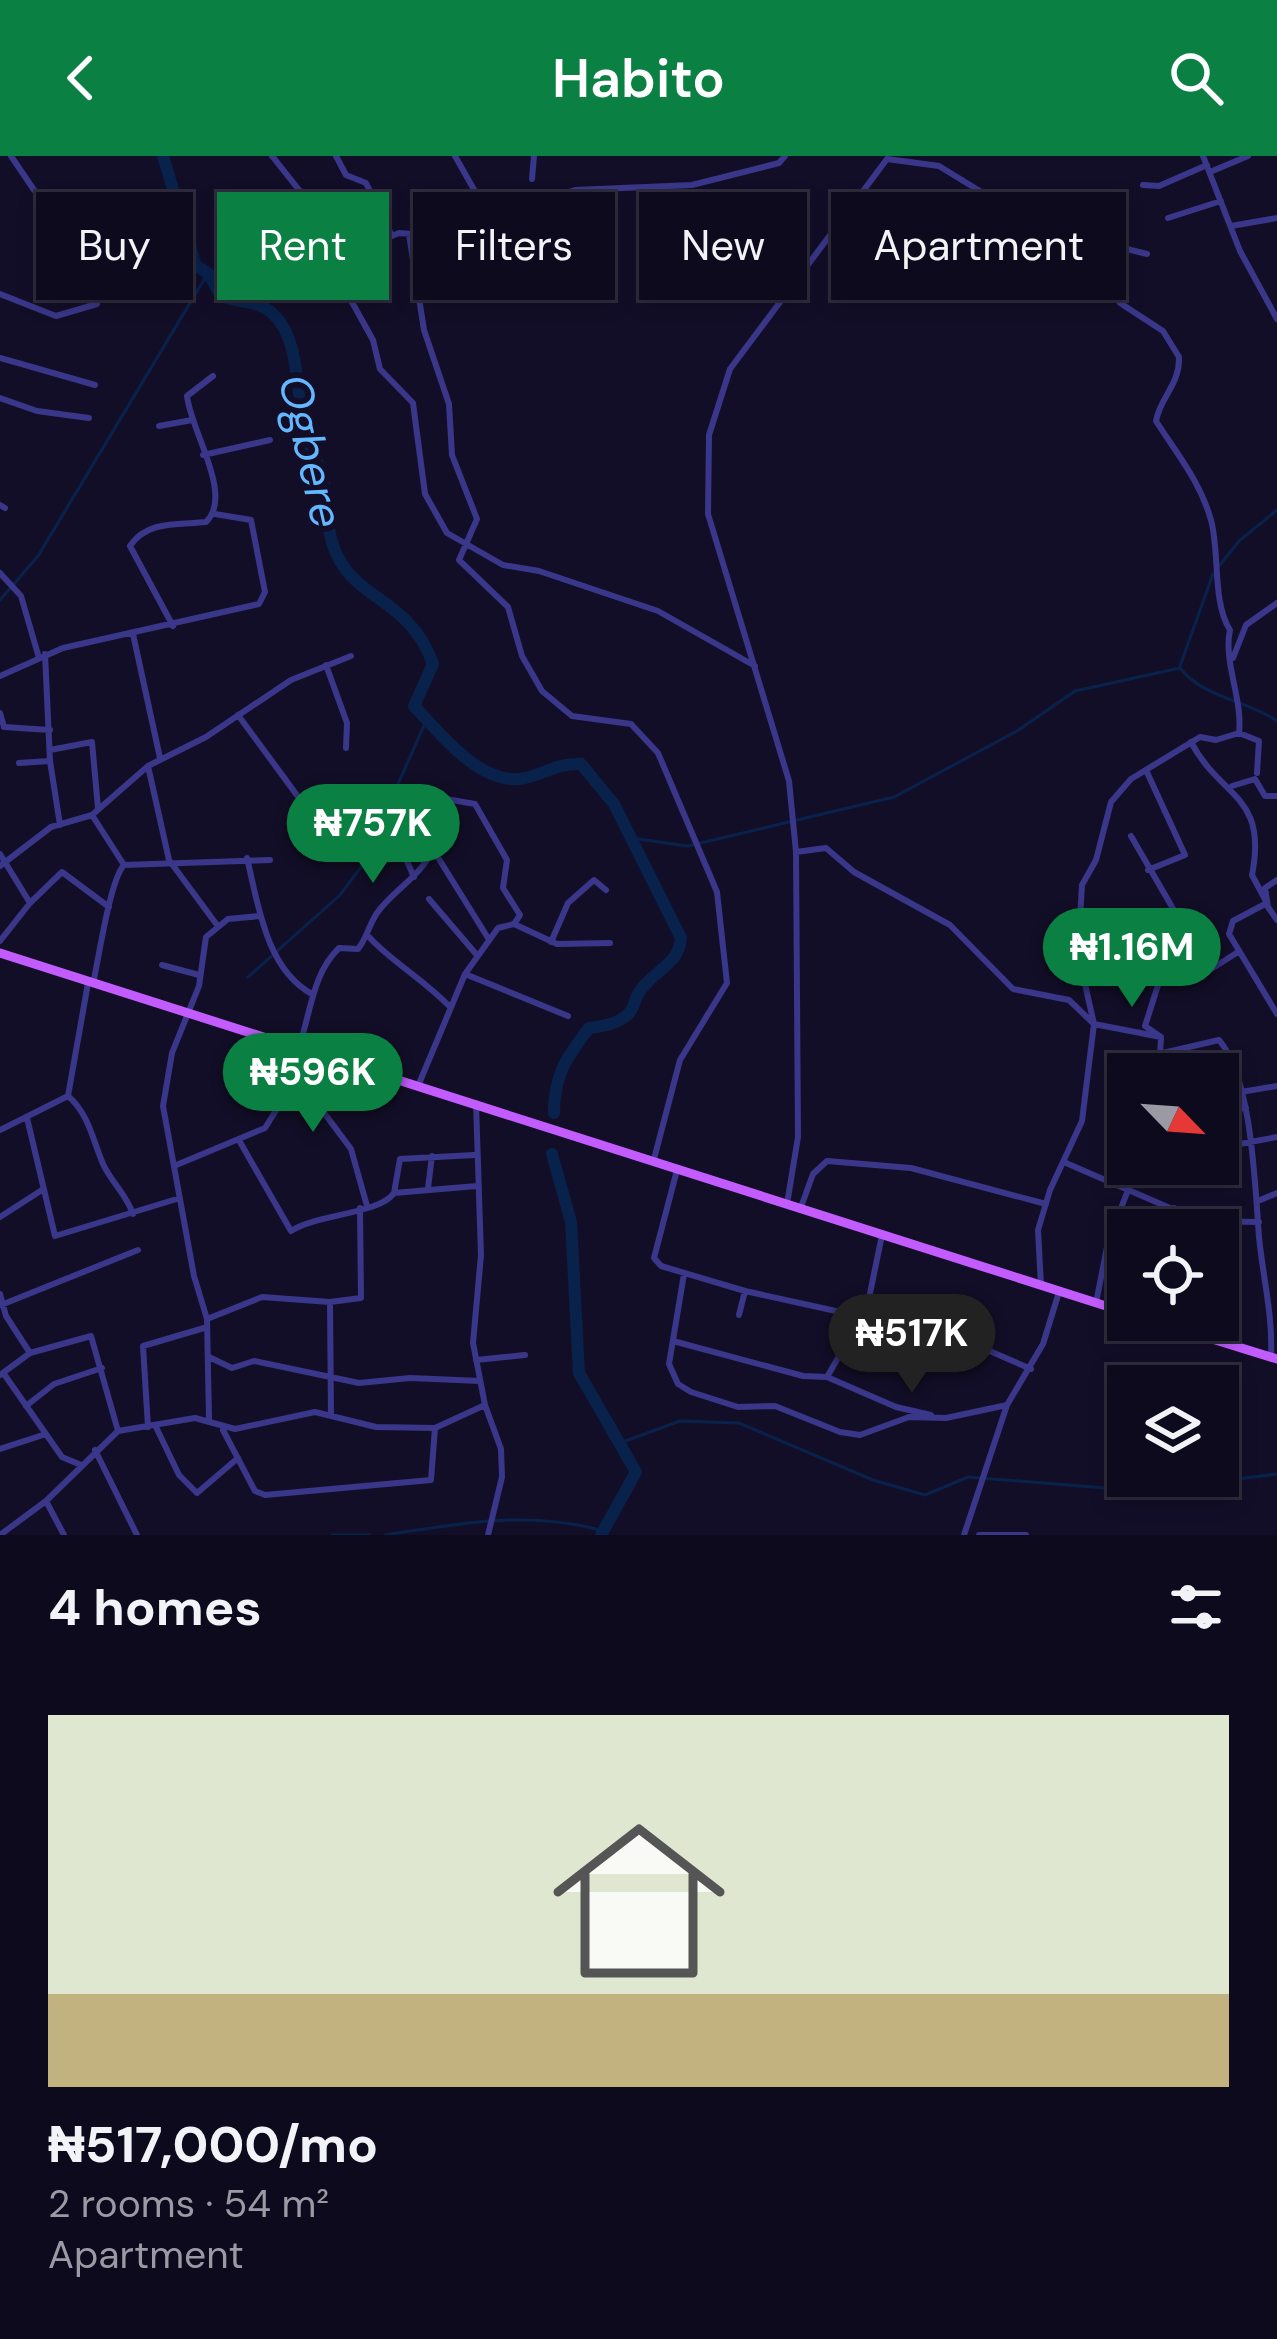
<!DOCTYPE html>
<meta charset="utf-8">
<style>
:root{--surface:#0e0a1e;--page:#1c182b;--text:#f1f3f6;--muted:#9b9aa4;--line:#2e2b3c;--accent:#0b8043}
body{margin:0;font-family:"DM Sans",sans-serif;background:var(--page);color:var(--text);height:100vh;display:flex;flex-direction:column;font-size:45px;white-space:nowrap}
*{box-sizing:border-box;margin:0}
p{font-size:39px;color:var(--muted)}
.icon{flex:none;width:66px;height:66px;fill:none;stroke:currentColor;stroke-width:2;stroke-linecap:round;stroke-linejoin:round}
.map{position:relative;height:1379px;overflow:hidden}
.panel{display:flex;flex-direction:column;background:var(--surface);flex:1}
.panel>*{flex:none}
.guide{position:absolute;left:36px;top:36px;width:1206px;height:108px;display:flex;gap:24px}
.needle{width:78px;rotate:115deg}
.buttons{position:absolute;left:1107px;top:897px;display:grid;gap:24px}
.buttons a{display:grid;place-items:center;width:132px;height:132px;border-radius:0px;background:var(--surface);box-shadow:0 6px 18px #0003,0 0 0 3px var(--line);font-size:60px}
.price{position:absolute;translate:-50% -102px;padding:0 27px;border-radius:42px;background:var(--accent);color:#fff;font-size:39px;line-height:78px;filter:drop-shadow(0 3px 6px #0008)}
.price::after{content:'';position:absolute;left:50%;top:72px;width:36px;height:27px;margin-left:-18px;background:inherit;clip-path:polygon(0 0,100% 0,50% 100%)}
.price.current{background:#222;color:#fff}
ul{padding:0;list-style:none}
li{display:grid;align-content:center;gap:24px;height:636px;padding:0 48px}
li+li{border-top:3px solid var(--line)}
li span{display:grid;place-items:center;height:372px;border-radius:0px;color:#555}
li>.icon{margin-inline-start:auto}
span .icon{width:216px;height:216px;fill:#fffc;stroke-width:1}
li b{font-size:51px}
h2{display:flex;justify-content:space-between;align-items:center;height:144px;padding:0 48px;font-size:51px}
.pill{padding:0 42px;border-radius:0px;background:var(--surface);box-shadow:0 6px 18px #0003,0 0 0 3px var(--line);font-size:42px;line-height:108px}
.pill.current{background:var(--accent);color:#fff}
header{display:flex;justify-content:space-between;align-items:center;height:156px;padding:0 48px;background:var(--accent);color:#fff;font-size:54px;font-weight:600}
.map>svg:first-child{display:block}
</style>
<header><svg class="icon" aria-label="back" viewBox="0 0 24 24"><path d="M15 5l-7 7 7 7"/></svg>Habito<svg class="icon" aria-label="search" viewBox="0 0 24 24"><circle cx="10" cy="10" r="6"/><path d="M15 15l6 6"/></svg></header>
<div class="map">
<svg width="1277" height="1379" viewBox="0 0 1277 1379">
<rect width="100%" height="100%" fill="#130e28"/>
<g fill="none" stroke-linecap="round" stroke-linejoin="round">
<path stroke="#09224c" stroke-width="3" d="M1219,410L1239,385L1277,354
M0,444L38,400L208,117
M1180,510L1213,418
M1181,513C1204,542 1247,544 1277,565
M631,682L688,690L894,641L1017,575L1075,535L1180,512
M248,821L340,739L361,711L427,563
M620,1287L680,1265L739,1267L873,1324L925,1339L968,1321L1142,1335L1277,1318
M332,1379H369
M385,1379C457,1368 527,1354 600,1374"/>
<path stroke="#09224c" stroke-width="12" d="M163,0L196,110L208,117L221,140C238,147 258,144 272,157C302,183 295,243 306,279C310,293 319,307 323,321C330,349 324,375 338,401C359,444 412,446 433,508L414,550C440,577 477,626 519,623C542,621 553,607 581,608L614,648L681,782C679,809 653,815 640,835C633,844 636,852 626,860C614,869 603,870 589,872C566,902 554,919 554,957
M552,998L571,1066L579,1217L636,1316L601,1379"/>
<path stroke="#3a378a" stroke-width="6" d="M11,0L34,34
M272,0L307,44L321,104L353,148L373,184L380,213L413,247L425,338L447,377L503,409L539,415L658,455L755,510
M336,0L346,19L366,27L392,80
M455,0L490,62
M1203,0L1240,95L1277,163
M1210,16L1248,0
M532,23L534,0
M1143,29L1159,30L1207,9
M1168,62L1221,45
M1231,70L1277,62
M409,78L424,174L449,248L452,299L477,363L459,404L508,451L522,500L542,535L572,560L631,568L658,597L717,736L727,827L680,904L654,1003
M1071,82L1120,147L1163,175L1179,201C1180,229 1160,241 1156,265C1177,298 1200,325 1211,364C1220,397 1212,446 1230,474C1223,506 1243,543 1239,577L1259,585L1257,617
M333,115L367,90L399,77L425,79L575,34L692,29L779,7L785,0
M0,138L56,160L97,148
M0,202L95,229
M0,242L37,255L89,262
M159,270L192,264
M203,299L270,284
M0,349L5,352
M0,417L21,440L39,502
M173,470L130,390C147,364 179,369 206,366C234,339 191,276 187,240L213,220
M133,478L160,602
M45,498L50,605L60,669
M1233,502L1246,469L1277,447
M326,509L347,567L346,592
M0,520L63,492L259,448L265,436L251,364L215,358
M0,557L4,571
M238,559L321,672
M4,571L50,574
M1191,586C1221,643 1268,638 1252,719L1267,747L1233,765L1229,778L1277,858
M50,594L92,586L98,652
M19,607L50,605
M148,610L169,704L217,769
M1146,614L1185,699L1148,714
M1232,630L1255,623L1265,640H1277
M92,659L124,709
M1131,680L1179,763L1145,870L1161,881L1159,918
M304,692L321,672L371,643L395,678L414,721
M796,696L826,692L854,716L950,769L1013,833L1069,844L1094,868L1161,881
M0,698L30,747L0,785
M247,702C258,748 266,813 312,838
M124,709L270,704
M0,710L51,671L92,659L148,610L206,581L291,524L351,500
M1277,724L1265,732L1268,751L1277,764
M429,743L476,798
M30,747L62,716L109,751
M369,781C392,806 423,823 449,850
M488,782L429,687L430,672L446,643L475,648L507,704L503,732L520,759L514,768
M551,786L568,747L594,724L606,734
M1165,804L1208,815L1238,796
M162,809L199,819
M465,818L568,860
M93,828C99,801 110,724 124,709
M299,890C311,857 312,818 339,792L358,793C368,781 369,766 380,753C397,732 420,720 432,695
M1163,897L1219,884C1252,922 1255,1030 1259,1081C1263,1122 1273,1159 1271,1201
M341,907L322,954L351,993L367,1050
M418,930L465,818L498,772L514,768L557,788L610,787
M1241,936L1277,930
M68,940C89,958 93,985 103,1008C112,1027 126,1038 133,1058
M68,940L88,827
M476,947L481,1099L473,1187L485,1249L501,1293L502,1321L488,1379
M1218,955L1246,952
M27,962L55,1080L180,1042
M0,974L68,940
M240,986L291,1075C316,1058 380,1058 394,1037L477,1030
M1218,992L1277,981
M1066,1007L1200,1065L1259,1066
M174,1010L265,972L312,897
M677,1014L654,1102L661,1110L745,1135L739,1159
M428,1032L432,1000
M394,1037L400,1003L474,999
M1258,1045L1277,1037
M787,1048L798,981L796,696L789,625L708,358L709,279L730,213L887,3L939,10L1058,83L1078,81L1147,98
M801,1051L813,1018L827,1005L911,1012L1046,1048
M1174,1052L1182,1074
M0,1061L42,1034
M1218,1083L1234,1080L1239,1065
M684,1118L669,1208L678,1228L691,1236L738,1251L775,1250L840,1276L860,1279L909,1261L946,1262L1007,1249
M1041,1130L1038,1074L1050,1034L1082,965L1094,868L1078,797L1082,729L1096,704L1111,646L1131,623L1200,581L1216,584L1239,577
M745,1135L863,1161L913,1181L985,1193L1031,1213
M0,1138L6,1160L30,1197
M330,1146L361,1142L360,1052
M1096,1147L1108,1086L1138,1008
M1,1149L138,1094
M207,1163L262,1141L330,1146L331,1259
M673,1185L803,1220L827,1221L867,1152L882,1079
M209,1201L232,1212L254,1205L359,1227L410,1222L480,1225
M476,1204L525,1199
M4,1218L62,1301L81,1309
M0,1219L30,1197L91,1180L118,1275
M827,1221L896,1251L931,1259
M26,1250L54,1228L102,1212
M209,1263L207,1163L194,1120L163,950L172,897L199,830L206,781L228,763L260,760
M148,1271L143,1190L204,1172
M156,1271L179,1319L197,1337L238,1302
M223,1274L255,1335L265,1339L431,1324L435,1272
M0,1293L46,1278
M95,1294L137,1379
M46,1345L64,1379
M0,1379L46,1345L118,1275L195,1262L235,1273L315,1256L376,1271L435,1272L485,1249
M964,1379L1007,1249L1043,1188L1059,1136
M979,1379H1026"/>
<path stroke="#c35cff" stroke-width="9" d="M0,797L1128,1157
M1151,1164L1277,1203"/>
</g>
<g text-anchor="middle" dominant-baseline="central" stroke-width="12" stroke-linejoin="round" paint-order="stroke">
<g font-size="45" font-style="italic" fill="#63b7ff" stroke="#130e28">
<text transform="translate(311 295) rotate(77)">Ogbere</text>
</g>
</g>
</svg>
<div class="buttons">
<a><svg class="needle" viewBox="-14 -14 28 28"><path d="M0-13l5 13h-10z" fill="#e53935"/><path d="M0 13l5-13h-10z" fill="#9b9aa4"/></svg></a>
<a><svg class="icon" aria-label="locate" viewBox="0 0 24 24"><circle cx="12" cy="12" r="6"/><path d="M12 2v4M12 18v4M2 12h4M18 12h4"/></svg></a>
<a><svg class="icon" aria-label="layers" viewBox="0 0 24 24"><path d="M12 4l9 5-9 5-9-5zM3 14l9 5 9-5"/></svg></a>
</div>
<b class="price" style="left:373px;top:730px">₦757K</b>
<b class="price" style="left:1132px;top:854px">₦1.16M</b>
<b class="price" style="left:313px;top:979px">₦596K</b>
<b class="price current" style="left:912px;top:1240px">₦517K</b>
<div class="guide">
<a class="pill">Buy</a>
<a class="pill current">Rent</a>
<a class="pill">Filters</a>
<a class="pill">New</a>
<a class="pill">Apartment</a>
</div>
</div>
<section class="panel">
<h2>4 homes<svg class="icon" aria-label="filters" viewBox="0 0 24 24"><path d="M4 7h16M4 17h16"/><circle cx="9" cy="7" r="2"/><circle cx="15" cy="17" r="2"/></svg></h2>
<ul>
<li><span style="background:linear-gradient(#dfe7d0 75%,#c2b280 0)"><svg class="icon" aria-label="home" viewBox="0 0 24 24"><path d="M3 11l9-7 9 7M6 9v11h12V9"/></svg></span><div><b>₦517,000/mo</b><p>2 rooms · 54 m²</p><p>Apartment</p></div></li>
</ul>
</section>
